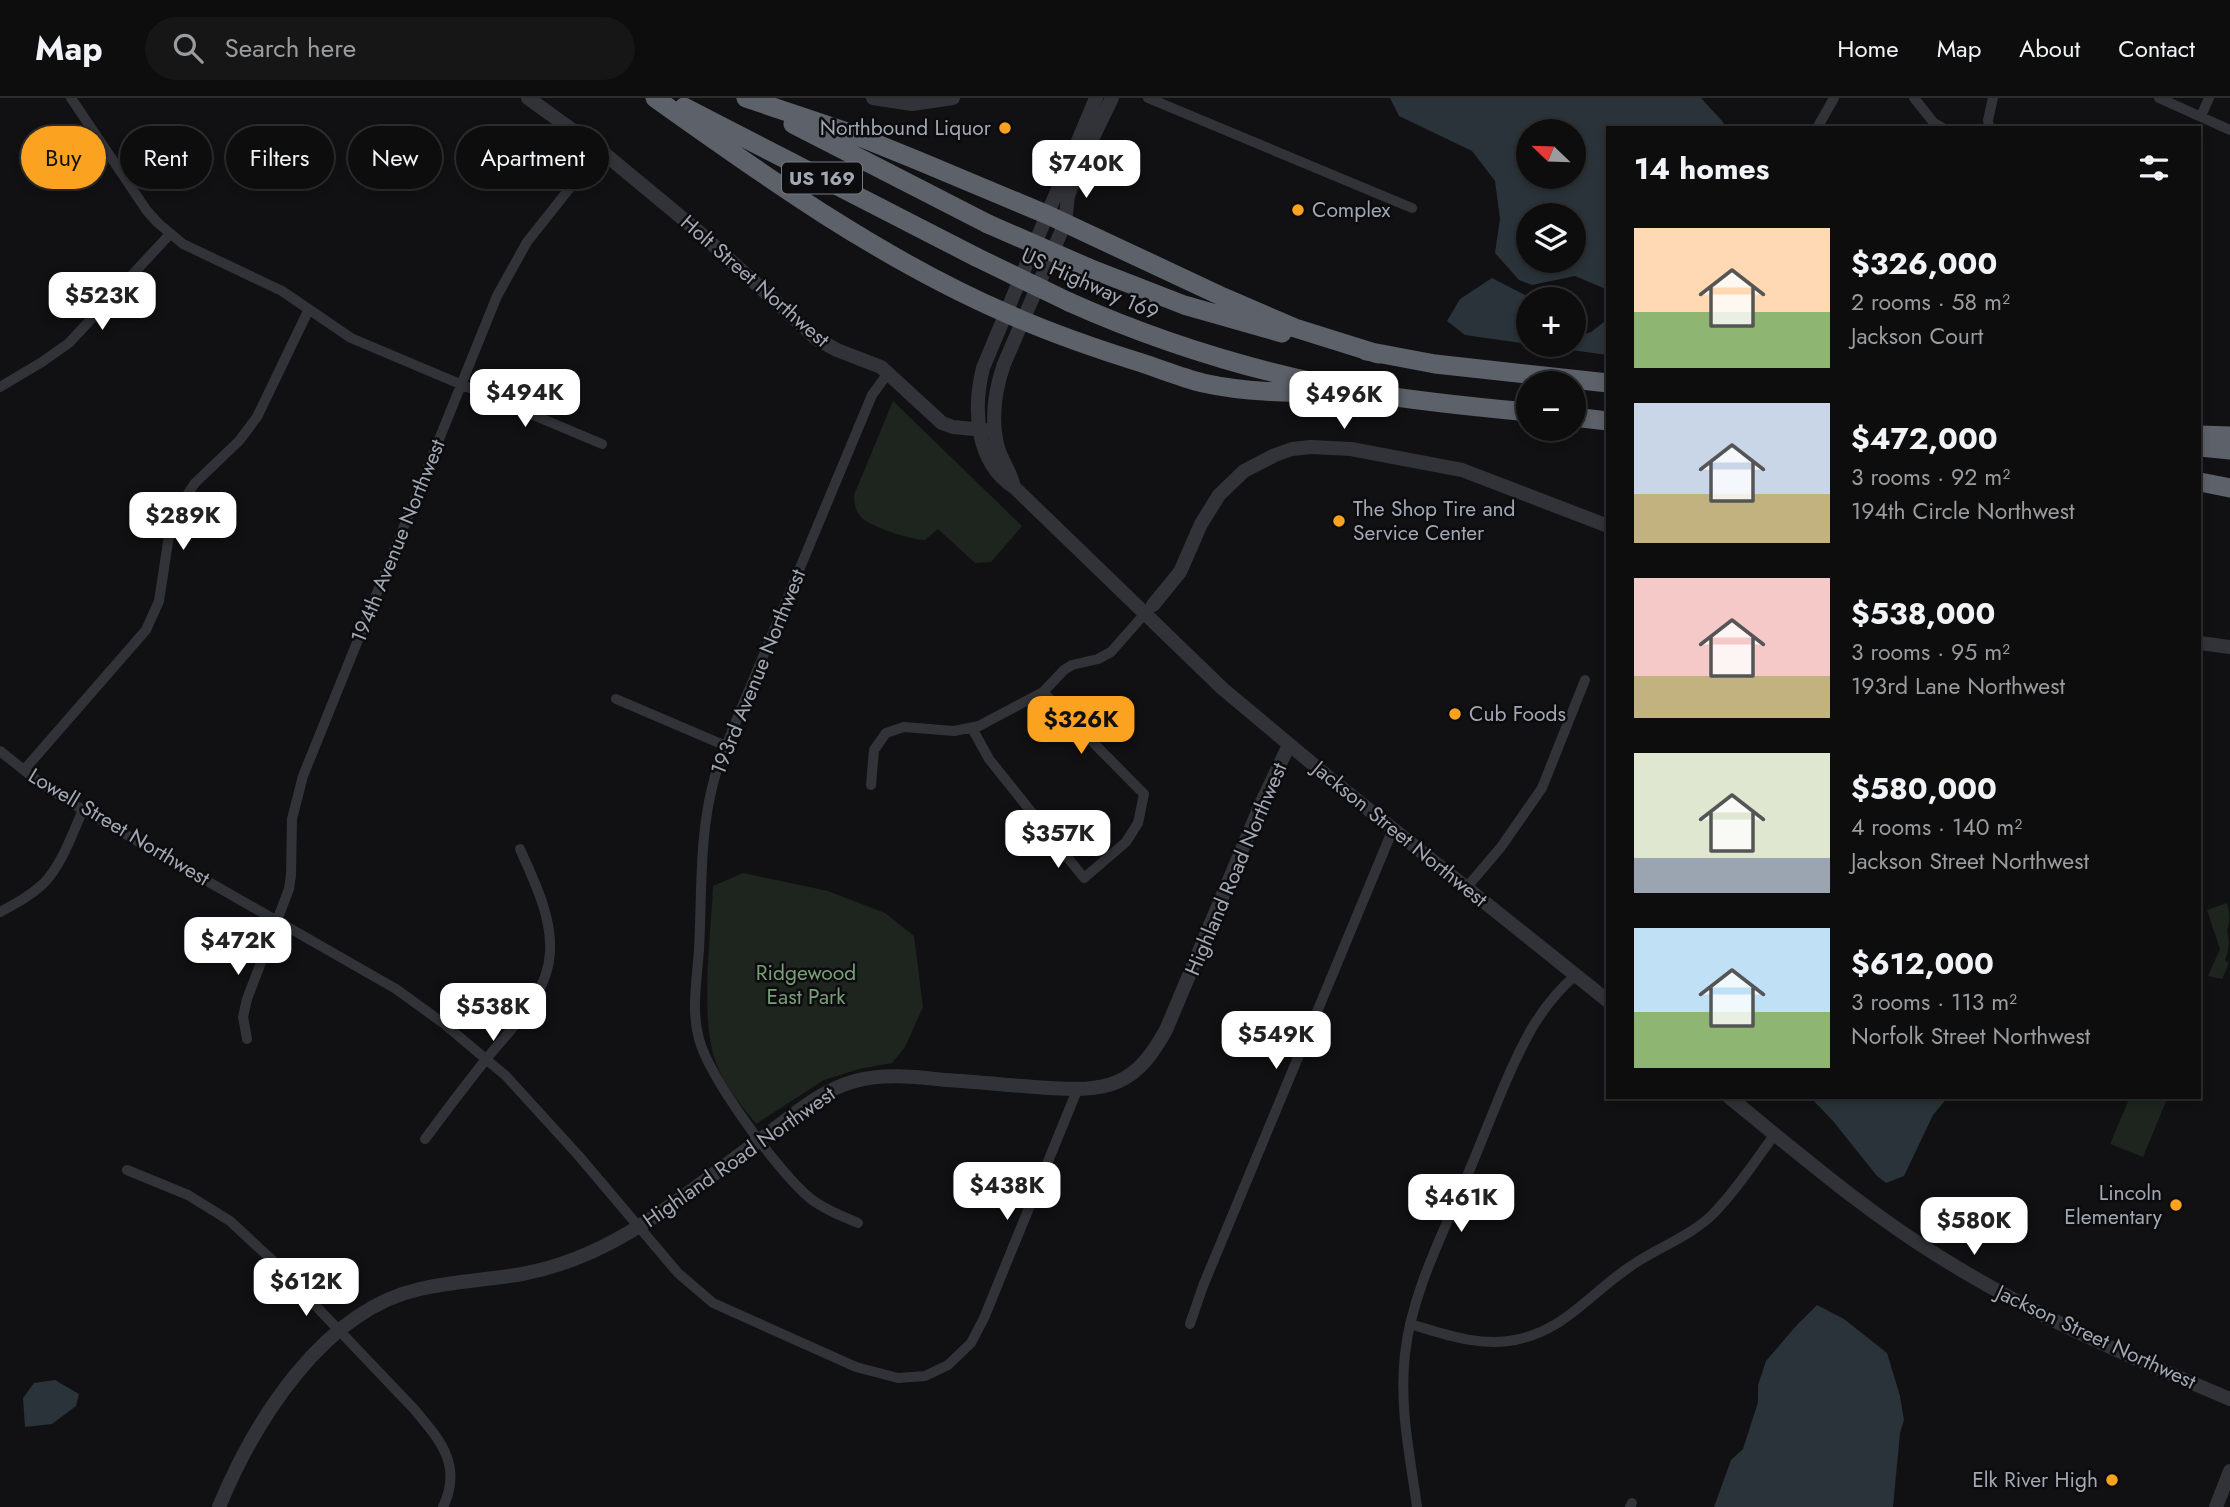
<!DOCTYPE html>
<meta charset="utf-8">
<style>
:root{--surface:#0d0d0e;--page:#161617;--text:#f1f3f6;--muted:#9a9c9e;--line:#2d2d2e;--accent:#fba220}
body{margin:0;font-family:Jost,sans-serif;background:var(--page);color:var(--text);height:100vh;display:flex;flex-direction:column;font-size:26px;white-space:nowrap}
*{box-sizing:border-box;margin:0}
p{font-size:23px;color:var(--muted)}
.icon{flex:none;width:38px;height:38px;fill:none;stroke:currentColor;stroke-width:2;stroke-linecap:round;stroke-linejoin:round}
.map{position:relative;flex:1;overflow:hidden}
.drawer{position:absolute;left:1606px;top:28px;width:595px;height:973px;display:flex;flex-direction:column;background:var(--surface);border-radius:0px;box-shadow:0 4px 10px #0003,0 0 0 2px var(--line)}
.drawer>*{flex:none}
.top-card{position:absolute;left:21px;top:28px;width:665px;height:63px;display:flex;gap:14px}
.needle{width:46px;rotate:293deg}
.buttons{position:absolute;left:1516px;top:21px;display:grid;gap:14px}
.buttons a{display:grid;place-items:center;width:70px;height:70px;border-radius:50%;background:var(--surface);box-shadow:0 4px 10px #0003,0 0 0 2px var(--line);font-size:35px}
.price{position:absolute;translate:-50% -60px;padding:0 16px;border-radius:14px;background:#fff;color:#222;font-size:23px;line-height:46px;filter:drop-shadow(0 2px 4px #0008)}
.price::after{content:'';position:absolute;left:50%;top:42px;width:21px;height:16px;margin-left:-10px;background:inherit;clip-path:polygon(0 0,100% 0,50% 100%)}
.price.selected{background:var(--accent);color:#111}
ul{padding:0;list-style:none}
li{display:flex;align-items:center;gap:21px;height:175px;padding:0 28px}
li span{display:grid;place-items:center;flex:none;width:196px;height:140px;border-radius:0px;color:#555}
li>.icon{margin-inline-start:auto}
span .icon{width:84px;height:84px;fill:#fffc;stroke-width:1}
li b{font-size:30px}
h2{display:flex;justify-content:space-between;align-items:center;height:84px;padding:0 28px;font-size:30px}
.chip{padding:0 24px;border-radius:32px;background:var(--surface);box-shadow:0 4px 10px #0003,0 0 0 2px var(--line);font-size:24px;line-height:63px}
.chip.selected{background:var(--accent);color:#111}
header{display:flex;align-items:center;gap:42px;box-sizing:border-box;height:98px;padding:0 35px;background:var(--surface);border-bottom:2px solid var(--line)}
header strong{font-size:33px}
nav{display:flex;gap:38px;margin-inline-start:auto;font-size:24px}
.search{width:490px;height:63px;background:var(--page);display:flex;align-items:center;gap:18px;box-sizing:border-box;padding:0 24px;border-radius:38px;color:var(--muted);font-size:26px}
.map>svg:first-child{display:block}
</style>
<header>
<strong>Map</strong>
<div class="search"><svg class="icon" aria-label="search" viewBox="0 0 24 24"><circle cx="10" cy="10" r="6"/><path d="M15 15l6 6"/></svg>Search here</div>
<nav><a>Home</a><a>Map</a><a>About</a><a>Contact</a></nav>
</header>
<div class="map">
<svg width="2230" height="1409" viewBox="0 0 2230 1409">
<rect width="100%" height="100%" fill="#111113"/>
<path fill="#1d251e" d="M893,303L1022,428L991,464L975,465L938,431L925,442C912,442 870,429 861,419C855,412 854,406 854,397Z
M743,775L828,793L885,815L914,838L923,909L905,949L892,965L859,971L824,982L756,1026C741,1007 723,986 715,962C700,918 711,836 713,788Z
M2227,805C2230,815 2230,824 2227,833C2230,844 2229,852 2225,862L2229,865L2222,881L2208,878L2220,851L2207,812Z
M2130,999L2167,1001L2143,1059L2110,1046Z"/>
<path fill="#293339" fill-rule="evenodd" d="M1390,0H1701L1723,24L1725,30H1608V192L1575,178L1532,187L1519,182L1495,155L1500,121L1495,83L1472,53L1399,18ZM1528,33H1573V79H1528ZM1528,117H1573V163H1528Z
M1492,180L1527,198L1529,201L1528,246L1465,237L1447,223L1460,201Z
M1608,221V257L1533,247H1573V238L1576,239L1591,234Z
M1810,999H1948L1933,1017L1904,1078L1886,1085L1877,1078L1833,1023Z
M1817,1207L1844,1221L1887,1255L1900,1298L1904,1322L1900,1335L1893,1409H1714L1731,1362L1743,1351L1758,1304V1287L1766,1263L1796,1228Z
M55,1282L79,1296L76,1308L52,1326L25,1329L23,1300L34,1285Z"/>
<g fill="none" stroke-linecap="round" stroke-linejoin="round">
<path stroke="#323338" stroke-width="10" d="M71,0L147,113L158,125L183,146L282,193L351,240L602,346
M1148,0L1412,110
M1914,0L1934,25L1943,30
M2159,0L2230,32
M2201,18L2209,0
M1817,30L1834,0
M1989,30L1988,22L1993,0
M0,289L42,264L69,245L170,136
M616,601L726,648
M972,630L989,661L1084,780L1126,744L1138,725L1144,696L1043,594
M0,653L39,684L83,712L396,891L443,925L506,978L578,1057L678,1175L713,1205L856,1269L898,1280L925,1278L948,1267L971,1245L984,1220L1078,990
M24,672L146,532L159,503L170,431L177,412L195,385L239,343L257,319L309,211
M871,687L874,652L886,635L904,629L954,633L979,628L1043,594L1064,572L1072,567L1098,561L1111,554L1148,512
M1467,789L1501,749L1542,690L1585,582
M0,814C15,806 30,798 43,786C62,767 72,736 83,712
M247,941L243,919L247,901L289,791L291,777L292,721L303,678L497,198L527,144L600,52
M425,1041C446,1013 466,986 488,959C513,928 548,897 550,854C552,818 534,783 520,751
M127,1072L188,1097L230,1123L272,1162L414,1311C440,1342 463,1367 443,1409
M858,1125C842,1118 825,1112 811,1101C779,1075 710,981 699,941C691,912 697,881 699,852C702,796 699,736 714,682C718,666 726,649 732,633L872,297L889,274
M1190,1226L1203,1188L1393,731
M1410,1226C1444,1236 1479,1249 1515,1242C1566,1232 1590,1195 1631,1168C1657,1150 1689,1139 1712,1117C1736,1093 1755,1063 1775,1036
M1417,1409C1410,1357 1399,1309 1405,1256C1412,1192 1446,1130 1470,1071C1490,1024 1507,974 1532,930C1544,910 1558,892 1576,877
M1630,1409L1632,1405"/>
<path stroke="#323338" stroke-width="14" d="M528,0L600,52L699,134L817,241L837,252L881,269L942,325L953,329L994,333
M873,0L912,6L953,0
M1096,0L983,270C973,310 975,364 1014,389L1223,591L1333,683L1608,903
M1014,389C1011,375 1004,366 999,353C990,324 994,295 1004,266L1065,125L1068,98L1084,58L1112,0
M1153,507L1180,474L1201,426L1219,397L1244,373L1275,357L1292,351L1311,349L1351,351L1462,372L1608,428
M2200,545L2230,549
M1729,999C1797,1054 1865,1113 1940,1159C2032,1217 2130,1259 2230,1301
M219,1409C254,1324 323,1212 420,1191C454,1183 488,1182 522,1176C559,1169 596,1154 628,1135C677,1106 722,1069 768,1036C795,1015 822,992 855,983C885,975 916,979 946,982C980,984 1015,988 1049,990C1070,991 1096,993 1117,984C1141,974 1154,953 1166,932L1262,704L1289,647
M2216,1409L2230,1373"/>
<path stroke="#5d6169" stroke-width="19" d="M655,0C767,80 881,161 1008,216C1051,235 1097,251 1142,265C1163,272 1183,280 1203,285C1256,297 1313,294 1367,295
M746,0L850,35L919,63L1048,117L1223,199L1295,230L1378,256
M684,9L976,159
M793,26L988,126
M1089,170L1184,207L1282,235
M1069,204C1165,247 1266,277 1369,295C1422,304 1475,309 1528,314
M1366,253L1435,266L1608,285
M1573,319L1608,323
M2200,337L2230,338
M2200,349L2230,352
M2200,384L2230,390"/>
<path stroke="#5d6169" stroke-width="19" d="M988,126L1089,170
M976,159L1069,204"/>
</g>
<g fill="#fba220" stroke="#0c0c0e" stroke-width="2.5">
<circle cx="1005" cy="30" r="7"/>
<circle cx="1298" cy="112" r="7"/>
<circle cx="1339" cy="423" r="7"/>
<circle cx="1455" cy="616" r="7"/>
<circle cx="2176" cy="1107" r="7"/>
<circle cx="2112" cy="1382" r="7"/>
</g>
<g text-anchor="middle" dominant-baseline="central" stroke-width="5" stroke-linejoin="round" paint-order="stroke">
<rect fill="#0c0c0e" stroke="#747982" stroke-width="2" x="782" y="64.5" width="80" height="31" rx="5"/>
<g font-size="19" font-weight="bold" fill="#a1a8b4">
<text x="822" y="80">US 169</text>
</g>
<g font-size="21" fill="#a1a8b4" stroke="#0c0c0e" text-anchor="end">
<text x="991" y="30">Northbound Liquor</text>
<text x="1312" y="112" text-anchor="start">Complex</text>
<text x="1353" y="411" text-anchor="start">The Shop Tire and<tspan x="1353" dy="24">Service Center</tspan></text>
<text x="1469" y="616" text-anchor="start">Cub Foods</text>
<text x="2162" y="1095">Lincoln<tspan x="2162" dy="24">Elementary</tspan></text>
<text x="2098" y="1382">Elk River High</text>
</g>
<g font-size="21" fill="#a1a8b4" stroke="#0c0c0e">
<text transform="translate(755 183) rotate(41)">Holt Street Northwest</text>
<text transform="translate(1090 186) rotate(24)">US Highway 169</text>
<text transform="translate(398 443) rotate(-68)">194th Avenue Northwest</text>
<text transform="translate(758 574) rotate(-68)">193rd Avenue Northwest</text>
<text transform="translate(119 729) rotate(31)">Lowell Street Northwest</text>
<text transform="translate(1400 736) rotate(39)">Jackson Street Northwest</text>
<text transform="translate(1236 771) rotate(-67)">Highland Road Northwest</text>
<text transform="translate(739 1059) rotate(-35)">Highland Road Northwest</text>
<text transform="translate(2096 1239) rotate(25)">Jackson Street Northwest</text>
</g>
<g font-size="21" fill="#77a077" stroke="#0c0c0e">
<text x="806" y="875">Ridgewood<tspan x="806" dy="24">East Park</tspan></text>
</g>
</g>
</svg>
<div class="buttons">
<a><svg class="needle" viewBox="-14 -14 28 28"><path d="M0-13l5 13h-10z" fill="#e53935"/><path d="M0 13l5-13h-10z" fill="#9a9c9e"/></svg></a>
<a><svg class="icon" aria-label="layers" viewBox="0 0 24 24"><path d="M12 4l9 5-9 5-9-5zM3 14l9 5 9-5"/></svg></a>
<a>+</a>
<a>−</a>
</div>
<b class="price" style="left:1086px;top:102px">$740K</b>
<b class="price" style="left:102px;top:234px">$523K</b>
<b class="price" style="left:525px;top:331px">$494K</b>
<b class="price" style="left:1344px;top:333px">$496K</b>
<b class="price" style="left:183px;top:454px">$289K</b>
<b class="price selected" style="left:1081px;top:658px">$326K</b>
<b class="price" style="left:1058px;top:772px">$357K</b>
<b class="price" style="left:238px;top:879px">$472K</b>
<b class="price" style="left:493px;top:945px">$538K</b>
<b class="price" style="left:1276px;top:973px">$549K</b>
<b class="price" style="left:1007px;top:1124px">$438K</b>
<b class="price" style="left:1461px;top:1136px">$461K</b>
<b class="price" style="left:1974px;top:1159px">$580K</b>
<b class="price" style="left:306px;top:1220px">$612K</b>
<div class="top-card">
<a class="chip selected">Buy</a>
<a class="chip">Rent</a>
<a class="chip">Filters</a>
<a class="chip">New</a>
<a class="chip">Apartment</a>
</div>
<section class="drawer">
<h2>14 homes<svg class="icon" aria-label="filters" viewBox="0 0 24 24"><path d="M4 7h16M4 17h16"/><circle cx="9" cy="7" r="2"/><circle cx="15" cy="17" r="2"/></svg></h2>
<ul>
<li><span style="background:linear-gradient(#ffd9b3 60%,#8fb573 0)"><svg class="icon" aria-label="home" viewBox="0 0 24 24"><path d="M3 11l9-7 9 7M6 9v11h12V9"/></svg></span><div><b>$326,000</b><p>2 rooms · 58 m²</p><p>Jackson Court</p></div></li>
<li><span style="background:linear-gradient(#c9d6e8 65%,#c2b280 0)"><svg class="icon" aria-label="home" viewBox="0 0 24 24"><path d="M3 11l9-7 9 7M6 9v11h12V9"/></svg></span><div><b>$472,000</b><p>3 rooms · 92 m²</p><p>194th Circle Northwest</p></div></li>
<li><span style="background:linear-gradient(#f6c9c9 70%,#c2b280 0)"><svg class="icon" aria-label="home" viewBox="0 0 24 24"><path d="M3 11l9-7 9 7M6 9v11h12V9"/></svg></span><div><b>$538,000</b><p>3 rooms · 95 m²</p><p>193rd Lane Northwest</p></div></li>
<li><span style="background:linear-gradient(#dfe7d0 75%,#9aa5b1 0)"><svg class="icon" aria-label="home" viewBox="0 0 24 24"><path d="M3 11l9-7 9 7M6 9v11h12V9"/></svg></span><div><b>$580,000</b><p>4 rooms · 140 m²</p><p>Jackson Street Northwest</p></div></li>
<li><span style="background:linear-gradient(#bfe0f5 60%,#8fb573 0)"><svg class="icon" aria-label="home" viewBox="0 0 24 24"><path d="M3 11l9-7 9 7M6 9v11h12V9"/></svg></span><div><b>$612,000</b><p>3 rooms · 113 m²</p><p>Norfolk Street Northwest</p></div></li>
</ul>
</section>
</div>
